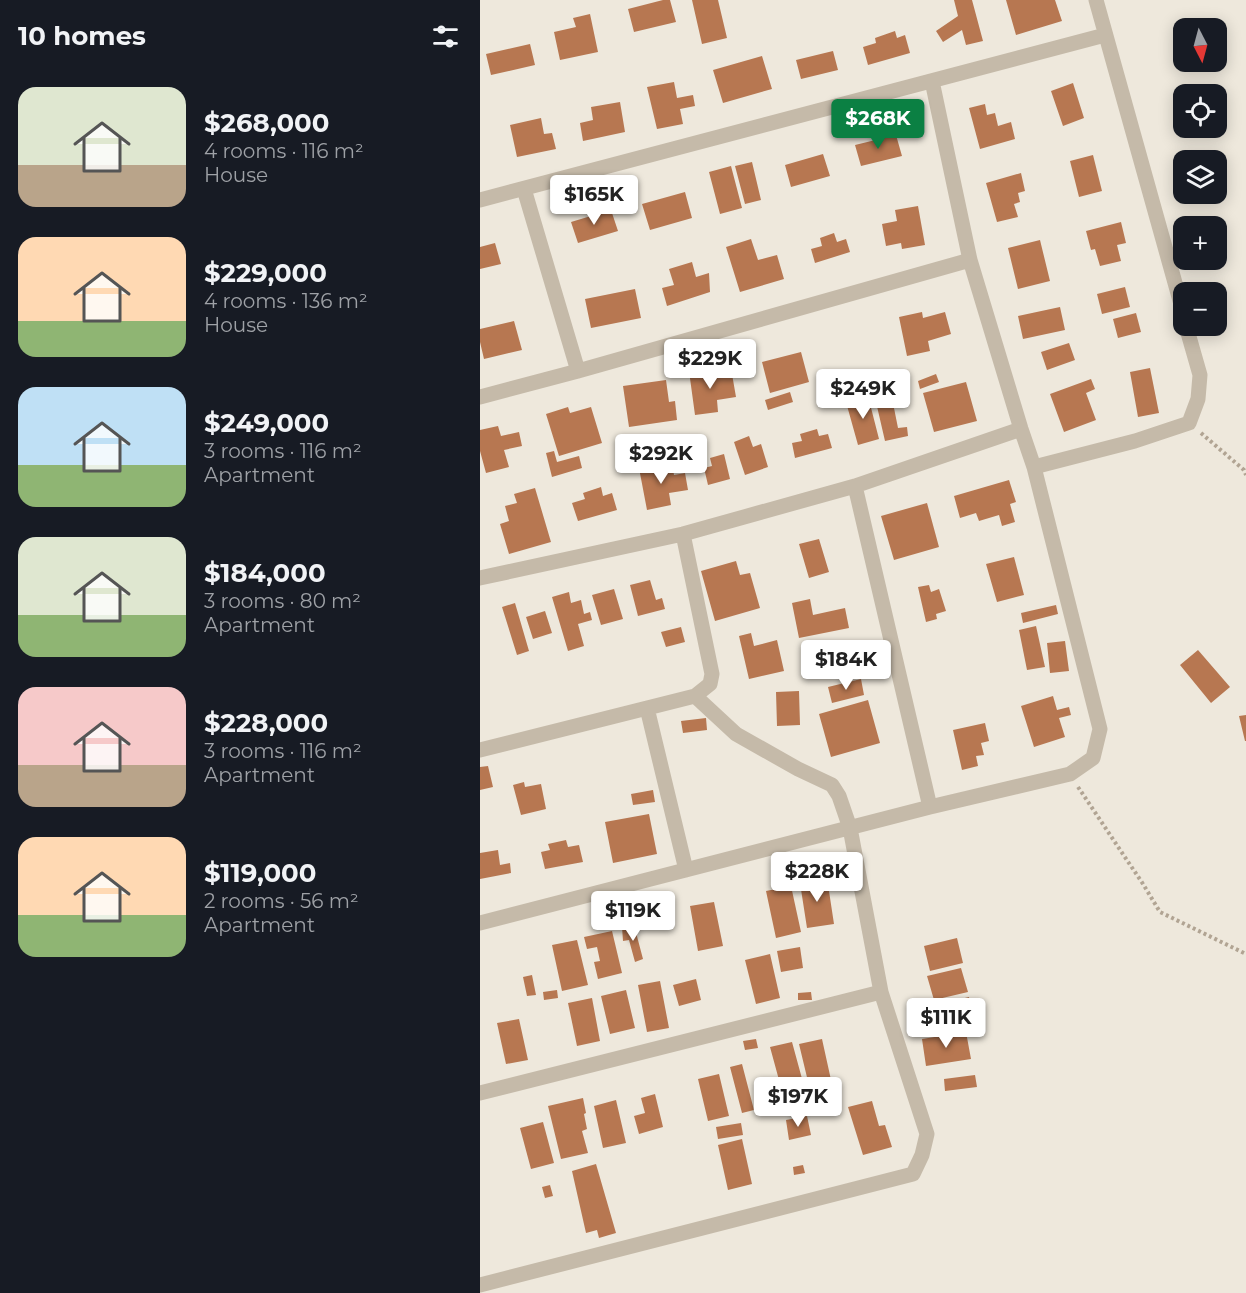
<!DOCTYPE html>
<meta charset="utf-8">
<style>
:root{--surface:#171b24;--page:#242831;--text:#f1f3f6;--muted:#9ea1a6;--accent:#0b8043}
body{margin:0;font-family:Montserrat,sans-serif;background:var(--page);color:var(--text);height:100vh;display:flex;flex-direction:column;font-size:22px;white-space:nowrap}
*{box-sizing:border-box;margin:0}
p{font-size:20px;color:var(--muted)}
.icon{flex:none;width:33px;height:33px;fill:none;stroke:currentColor;stroke-width:2;stroke-linecap:round;stroke-linejoin:round}
.map{position:relative;flex:1;overflow:hidden}
.panel{display:flex;flex-direction:column;background:var(--surface);width:480px}
.panel>*{flex:none}
.needle{width:39px;rotate:174deg}
.tools{position:absolute;left:693px;top:18px;display:grid;gap:12px}
.tools a{display:grid;place-items:center;width:54px;height:54px;border-radius:12px;background:var(--surface);box-shadow:0 3px 15px #0003;font-size:30px}
.price{position:absolute;translate:-50% -51px;padding:0 14px;border-radius:6px;background:#fff;color:#222;font-size:20px;line-height:39px;filter:drop-shadow(0 2px 3px #0008)}
.price::after{content:'';position:absolute;left:50%;top:36px;width:18px;height:14px;margin-left:-9px;background:inherit;clip-path:polygon(0 0,100% 0,50% 100%)}
.price.active{background:var(--accent);color:#fff}
ul{padding:0;list-style:none}
li{display:flex;align-items:center;gap:18px;height:150px;padding:0 18px}
li span{display:grid;place-items:center;flex:none;width:168px;height:120px;border-radius:18px;color:#555}
li>.icon{margin-inline-start:auto}
span .icon{width:72px;height:72px;fill:#fffc;stroke-width:1}
li b{font-size:26px}
h2{display:flex;justify-content:space-between;align-items:center;height:72px;padding:0 18px;font-size:26px}
main{display:flex;flex:1;min-height:0}
.map>svg:first-child{display:block}
</style>
<main>
<section class="panel">
<h2>10 homes<svg class="icon" aria-label="filters" viewBox="0 0 24 24"><path d="M4 7h16M4 17h16"/><circle cx="9" cy="7" r="2"/><circle cx="15" cy="17" r="2"/></svg></h2>
<ul>
<li><span style="background:linear-gradient(#dfe7d0 65%,#b9a48a 0)"><svg class="icon" aria-label="home" viewBox="0 0 24 24"><path d="M3 11l9-7 9 7M6 9v11h12V9"/></svg></span><div><b>$268,000</b><p>4 rooms · 116 m²</p><p>House</p></div></li>
<li><span style="background:linear-gradient(#ffd9b3 70%,#8fb573 0)"><svg class="icon" aria-label="home" viewBox="0 0 24 24"><path d="M3 11l9-7 9 7M6 9v11h12V9"/></svg></span><div><b>$229,000</b><p>4 rooms · 136 m²</p><p>House</p></div></li>
<li><span style="background:linear-gradient(#bfe0f5 65%,#8fb573 0)"><svg class="icon" aria-label="home" viewBox="0 0 24 24"><path d="M3 11l9-7 9 7M6 9v11h12V9"/></svg></span><div><b>$249,000</b><p>3 rooms · 116 m²</p><p>Apartment</p></div></li>
<li><span style="background:linear-gradient(#dfe7d0 65%,#8fb573 0)"><svg class="icon" aria-label="home" viewBox="0 0 24 24"><path d="M3 11l9-7 9 7M6 9v11h12V9"/></svg></span><div><b>$184,000</b><p>3 rooms · 80 m²</p><p>Apartment</p></div></li>
<li><span style="background:linear-gradient(#f6c9c9 65%,#b9a48a 0)"><svg class="icon" aria-label="home" viewBox="0 0 24 24"><path d="M3 11l9-7 9 7M6 9v11h12V9"/></svg></span><div><b>$228,000</b><p>3 rooms · 116 m²</p><p>Apartment</p></div></li>
<li><span style="background:linear-gradient(#ffd9b3 65%,#8fb573 0)"><svg class="icon" aria-label="home" viewBox="0 0 24 24"><path d="M3 11l9-7 9 7M6 9v11h12V9"/></svg></span><div><b>$119,000</b><p>2 rooms · 56 m²</p><p>Apartment</p></div></li>
</ul>
</section>
<div class="map">
<svg width="766" height="1293" viewBox="0 0 766 1293">
<rect width="100%" height="100%" fill="#eee8dc"/>
<path fill="#b77751" d="M183,0H190L196,22L154,32L148,9Z
M212,0H238L247,38L222,44Z
M474,0H492L503,41L486,45L482,30L463,42L456,31L478,16Z
M526,0H575L582,21L536,35Z
M110,14L118,52L80,60L74,32L96,27L93,18Z
M415,31L417,38L425,35L430,53L388,65L383,47L396,43L395,38Z
M50,44L55,65L11,75L6,54Z
M353,51L358,70L321,79L316,60Z
M282,56L292,89L243,103L233,70Z
M194,82L197,98L213,95L215,106L200,109L203,124L177,129L167,87Z
M593,83L604,118L583,126L571,91Z
M140,102L145,132L103,141L100,123L113,120L111,107Z
M505,104L507,115L515,113L518,126L531,122L535,139L500,149L489,108Z
M61,118L64,134L72,133L76,149L37,157L30,125Z
M416,135L422,156L381,166L375,145Z
M343,154L350,176L311,187L305,165Z
M613,155L622,191L599,197L590,161Z
M272,162L281,200L265,204L255,166Z
M251,166L262,208L240,214L229,172Z
M541,173L545,191L538,193L540,202L534,204L538,217L517,222L506,183Z
M205,192L212,218L170,230L162,204Z
M438,206L445,245L422,249L421,243L406,246L402,224L417,221L415,210Z
M131,210L138,231L98,243L91,222Z
M641,222L646,243L637,245L641,261L620,266L615,249L611,250L606,231Z
M354,233L357,242L366,239L370,252L335,263L331,249L342,246L340,238Z
M271,239L278,260L297,255L304,279L260,292L246,247Z
M560,240L570,281L538,289L528,248Z
M15,243L21,264L0,269V247Z
M212,262L216,277L229,273L230,292L187,306L182,288L194,285L189,269Z
M645,287L650,307L622,314L617,294Z
M155,289L161,318L111,328L105,299Z
M580,307L585,330L543,339L538,316Z
M442,312L443,318L465,312L471,334L448,341L450,351L427,356L419,317Z
M656,313L661,332L638,338L633,319Z
M34,321L42,350L4,359L0,342V329Z
M589,343L595,360L567,370L561,352Z
M321,352L329,382L290,393L282,362Z
M232,368L233,377L252,374L256,397L237,400L238,412L215,415L209,371Z
M670,368L679,413L658,417L650,372Z
M456,374L459,382L440,389L438,381Z
M611,379L615,389L606,393L616,420L584,432L570,394Z
M186,380L189,402L195,401L197,420L149,427L143,386Z
M486,382L497,421L454,432L443,393Z
M310,392L313,402L288,410L285,400Z
M388,396L399,439L378,445L366,402Z
M412,398L418,428L427,427L428,436L405,441L396,402Z
M88,407L90,413L111,407L122,443L79,456L66,414Z
M18,426L21,436L39,432L42,446L24,450L29,467L6,473L0,451V430Z
M337,429L339,436L348,434L352,448L315,458L312,443L322,441L320,434Z
M269,436L273,447L281,444L288,467L265,475L254,442Z
M74,451L77,462L99,456L102,468L72,477L66,453Z
M244,454L250,479L228,485L224,468L232,466L230,458Z
M182,463L184,470L193,469L194,475L205,473L208,490L189,493L191,505L167,510L159,468Z
M529,480L536,502L530,504L535,522L522,526L519,515L499,521L496,513L480,518L474,496Z
M121,487L123,496L132,493L137,510L98,521L92,503L105,499L103,493Z
M55,488L71,542L29,554L20,524L29,521L25,506L37,503L34,494Z
M447,503L459,547L414,560L401,516Z
M339,539L349,572L329,578L319,544Z
M534,557L544,595L517,602L506,564Z
M256,561L260,575L270,573L280,608L235,621L221,571Z
M170,580L176,600L182,598L185,609L158,616L150,585Z
M449,585L451,592L459,589L466,611L456,614L457,619L446,622L438,587Z
M134,589L143,619L121,625L112,595Z
M89,592L91,603L101,600L104,614L110,612L112,620L98,624L104,646L88,651L72,597Z
M330,599L333,615L365,608L369,628L319,638L312,603Z
M35,603L49,651L37,655L22,607Z
M576,605L578,614L543,623L541,613Z
M65,611L72,633L53,639L46,617Z
M556,626L565,667L547,670L539,630Z
M201,627L205,642L186,647L181,632Z
M271,633L274,646L297,640L304,671L269,679L259,636Z
M585,641L589,671L570,673L567,643Z
M718,650L750,687L731,703L700,665Z
M381,679L384,695L352,703L348,687Z
M319,691L320,725L297,726L296,692Z
M573,696L577,710L589,707L591,715L579,718L585,737L554,747L541,706Z
M388,700L400,743L351,757L339,714Z
M766,715V741H765L759,716Z
M226,718L227,730L203,733L201,721Z
M505,723L509,741L501,743L504,755L496,756L498,766L482,770L473,730Z
M8,766L13,787L0,790V767Z
M44,782L45,787L61,784L66,809L41,815L33,785Z
M173,790L175,802L153,805L151,794Z
M169,814L177,854L133,863L125,822Z
M86,840L88,847L99,845L103,862L65,869L61,852L70,850L68,844Z
M18,850L20,865L30,863L31,873L0,879V853Z
M347,878L354,924L327,928L320,883Z
M311,886L321,932L296,938L286,891Z
M234,902L243,946L218,951L210,906Z
M154,925L163,959L155,962L149,940L143,941L142,927Z
M132,931L142,973L118,979L114,962L120,961L117,947L107,949L104,937Z
M477,938L483,963L450,971L444,946Z
M97,940L108,985L82,991L72,945Z
M320,947L323,968L301,972L297,951Z
M290,954L300,998L276,1004L265,960Z
M481,968L488,992L454,1000L447,976Z
M52,975L56,995L47,996L43,977Z
M216,979L221,1000L199,1006L193,985Z
M180,981L189,1028L167,1032L158,985Z
M77,990L78,998L64,1000L63,992Z
M146,990L155,1028L130,1034L121,996Z
M331,992L332,1000H318V993Z
M489,997L491,1009L470,1014L468,1002Z
M112,998L120,1041L97,1046L88,1003Z
M39,1019L48,1060L26,1064L17,1023Z
M486,1032L491,1059L446,1066L442,1039Z
M276,1039L278,1048L265,1050L263,1041Z
M342,1039L353,1089L331,1094L319,1044Z
M312,1042L327,1097L305,1102L290,1047Z
M262,1064L274,1110L262,1113L250,1067Z
M239,1074L249,1116L228,1121L218,1079Z
M495,1075L497,1087L465,1091L464,1079Z
M175,1094L183,1127L159,1134L154,1116L165,1113L161,1098Z
M103,1098L106,1113L104,1114L107,1129L102,1131L108,1153L81,1159L68,1106Z
M136,1100L146,1143L123,1148L114,1106Z
M392,1101L399,1126L405,1125L412,1147L383,1155L368,1107Z
M327,1116L331,1135L309,1140L306,1120Z
M63,1122L74,1163L51,1169L40,1128Z
M261,1123L263,1135L238,1139L236,1127Z
M262,1139L272,1184L248,1190L238,1145Z
M116,1164L136,1233L119,1238L117,1230L106,1233L92,1171Z
M323,1165L325,1173L314,1175L313,1167Z
M70,1185L73,1196L65,1198L62,1187Z"/>
<g fill="none" stroke-linecap="round" stroke-linejoin="round">
<path stroke="#b1a493" stroke-width="4" stroke-dasharray="3 3" stroke-linecap="butt" d="M721,433L764,470L766,475
M598,787L663,884L680,912L766,954"/>
<path stroke="#c5baa9" stroke-width="15" d="M616,0L704,315
M44,189L98,371
M0,200L625,35
M0,397L98,371L490,260
M554,467L655,441L709,423L718,399L720,375L706,326
M375,486L450,807
M0,578L203,534L375,486L541,429
M215,696L256,734L318,769L352,785L359,796L370,828L401,992
M167,708L206,870
M0,750L215,696L230,684L232,674L203,534
M0,923L450,807L590,774L613,758L620,729L554,467L541,429L490,260L452,81
M0,1093L401,992L447,1134L442,1155L433,1174L0,1285"/>
</g>
</svg>
<div class="tools">
<a><svg class="needle" viewBox="-14 -14 28 28"><path d="M0-13l5 13h-10z" fill="#e53935"/><path d="M0 13l5-13h-10z" fill="#9ea1a6"/></svg></a>
<a><svg class="icon" aria-label="locate" viewBox="0 0 24 24"><circle cx="12" cy="12" r="6"/><path d="M12 2v4M12 18v4M2 12h4M18 12h4"/></svg></a>
<a><svg class="icon" aria-label="layers" viewBox="0 0 24 24"><path d="M12 4l9 5-9 5-9-5zM3 14l9 5 9-5"/></svg></a>
<a>+</a>
<a>−</a>
</div>
<b class="price active" style="left:398px;top:150px">$268K</b>
<b class="price" style="left:114px;top:226px">$165K</b>
<b class="price" style="left:230px;top:390px">$229K</b>
<b class="price" style="left:383px;top:420px">$249K</b>
<b class="price" style="left:181px;top:485px">$292K</b>
<b class="price" style="left:366px;top:691px">$184K</b>
<b class="price" style="left:337px;top:903px">$228K</b>
<b class="price" style="left:153px;top:942px">$119K</b>
<b class="price" style="left:466px;top:1049px">$111K</b>
<b class="price" style="left:318px;top:1128px">$197K</b>
</div>
</main>
